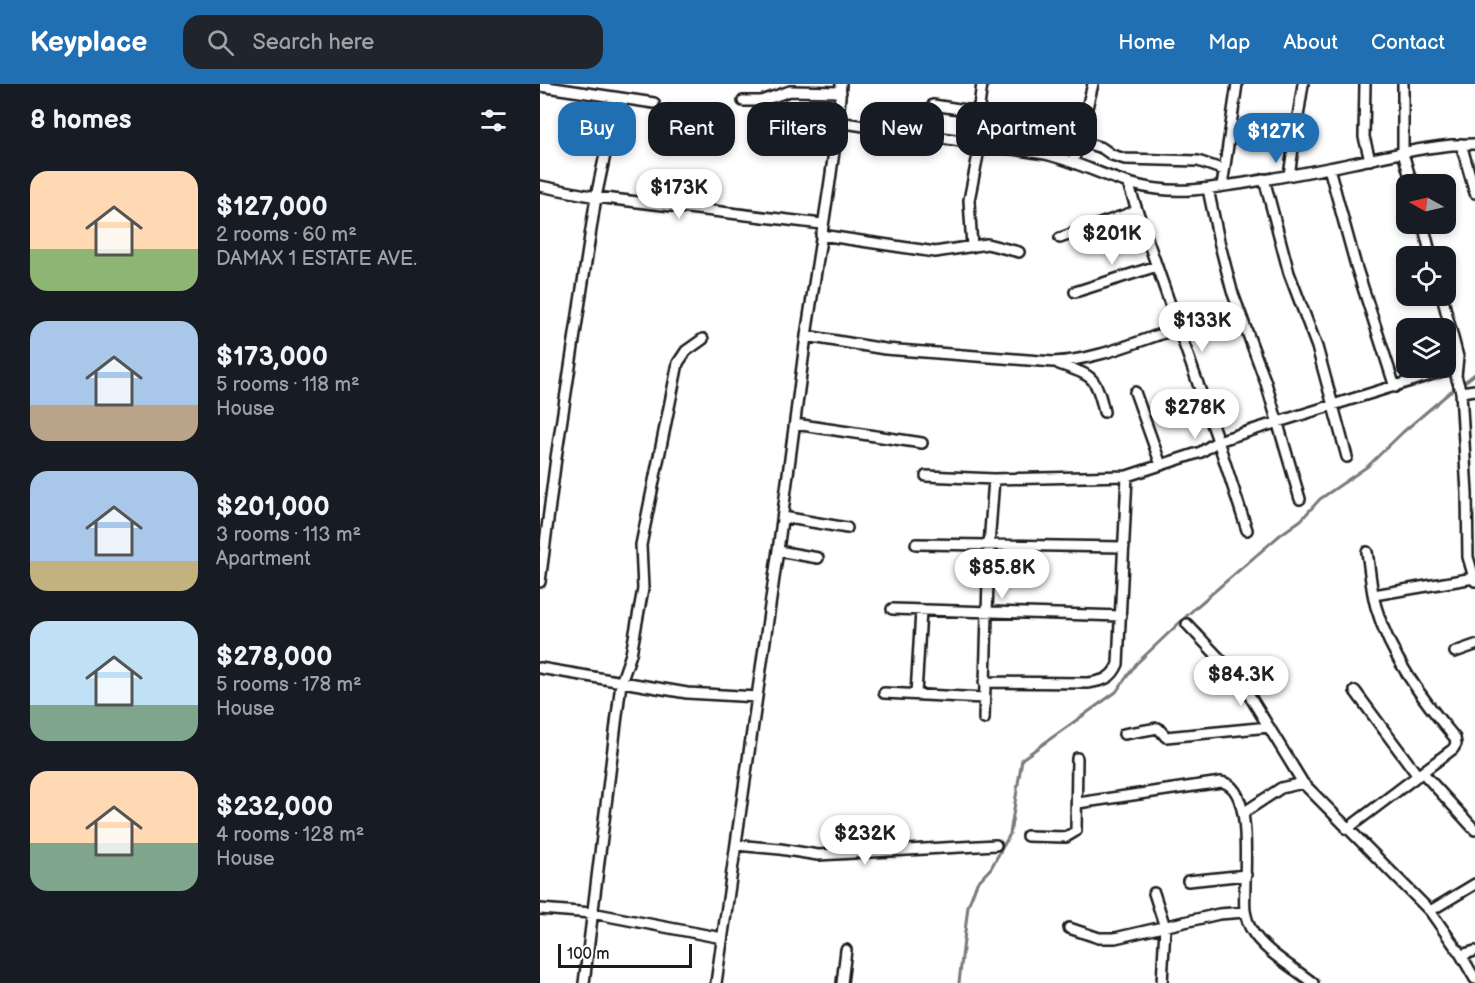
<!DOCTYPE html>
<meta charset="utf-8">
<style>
:root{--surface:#171b24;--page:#20242c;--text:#f1f3f6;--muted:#9ea1a6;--accent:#1f6fb2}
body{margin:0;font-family:"Balsamiq Sans",sans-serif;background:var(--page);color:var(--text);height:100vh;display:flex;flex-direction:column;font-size:22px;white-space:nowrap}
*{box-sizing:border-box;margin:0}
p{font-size:20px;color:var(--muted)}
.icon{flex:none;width:33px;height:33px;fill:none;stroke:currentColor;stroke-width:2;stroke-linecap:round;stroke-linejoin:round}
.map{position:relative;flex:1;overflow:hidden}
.panel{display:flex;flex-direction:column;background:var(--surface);width:540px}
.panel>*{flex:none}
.hud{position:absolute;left:18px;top:18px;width:570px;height:54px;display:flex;gap:12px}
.needle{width:39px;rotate:278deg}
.tools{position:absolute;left:856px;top:90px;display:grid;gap:12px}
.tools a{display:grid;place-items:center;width:60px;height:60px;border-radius:12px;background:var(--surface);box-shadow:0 3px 9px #0003;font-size:30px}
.scale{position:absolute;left:18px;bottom:15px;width:134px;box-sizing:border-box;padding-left:6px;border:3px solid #1c1c1c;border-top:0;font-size:16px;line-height:21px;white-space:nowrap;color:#1c1c1c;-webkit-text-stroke:4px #fff;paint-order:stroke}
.price{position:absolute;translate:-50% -51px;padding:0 14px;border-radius:21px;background:#fff;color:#222;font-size:20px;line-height:39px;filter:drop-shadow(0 2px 3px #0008)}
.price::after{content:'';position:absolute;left:50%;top:36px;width:18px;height:14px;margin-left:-9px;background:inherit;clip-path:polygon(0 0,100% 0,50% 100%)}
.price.selected{background:var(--accent);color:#fff}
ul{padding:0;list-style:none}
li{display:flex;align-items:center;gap:18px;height:150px;padding:0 30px}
li span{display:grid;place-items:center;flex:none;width:168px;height:120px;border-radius:18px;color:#555}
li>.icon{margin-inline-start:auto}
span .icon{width:72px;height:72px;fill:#fffc;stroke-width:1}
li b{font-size:26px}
h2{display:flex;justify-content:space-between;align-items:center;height:72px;padding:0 30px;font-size:26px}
.chip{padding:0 21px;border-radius:18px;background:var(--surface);box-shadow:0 3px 9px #0003;font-size:21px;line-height:54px}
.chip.selected{background:var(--accent);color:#fff}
header{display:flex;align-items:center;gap:36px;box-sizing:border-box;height:84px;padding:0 30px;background:var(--accent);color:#fff}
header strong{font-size:28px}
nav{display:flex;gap:33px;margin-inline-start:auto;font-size:21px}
.search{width:420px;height:54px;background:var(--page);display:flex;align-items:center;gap:15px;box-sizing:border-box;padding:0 21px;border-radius:18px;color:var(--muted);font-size:22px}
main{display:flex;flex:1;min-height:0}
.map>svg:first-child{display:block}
</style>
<header>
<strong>Keyplace</strong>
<div class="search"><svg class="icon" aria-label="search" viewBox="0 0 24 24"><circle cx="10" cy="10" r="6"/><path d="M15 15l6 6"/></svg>Search here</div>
<nav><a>Home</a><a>Map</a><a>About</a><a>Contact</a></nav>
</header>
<main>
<section class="panel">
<h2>8 homes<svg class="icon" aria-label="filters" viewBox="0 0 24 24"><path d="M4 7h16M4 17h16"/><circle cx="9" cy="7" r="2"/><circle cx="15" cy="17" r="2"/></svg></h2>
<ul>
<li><span style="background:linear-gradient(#ffd9b3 65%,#8fb573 0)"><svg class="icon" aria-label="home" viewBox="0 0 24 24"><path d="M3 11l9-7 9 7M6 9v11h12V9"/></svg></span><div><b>$127,000</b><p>2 rooms · 60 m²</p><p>DAMAX 1 ESTATE AVE.</p></div></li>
<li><span style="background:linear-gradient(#a9c7e8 70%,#b9a48a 0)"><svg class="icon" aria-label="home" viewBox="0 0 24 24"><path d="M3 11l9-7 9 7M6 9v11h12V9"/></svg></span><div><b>$173,000</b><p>5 rooms · 118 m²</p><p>House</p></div></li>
<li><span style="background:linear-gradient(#a9c7e8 75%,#c2b280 0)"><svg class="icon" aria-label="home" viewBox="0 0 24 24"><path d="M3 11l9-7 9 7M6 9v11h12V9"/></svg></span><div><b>$201,000</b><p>3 rooms · 113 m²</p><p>Apartment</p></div></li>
<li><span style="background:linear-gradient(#bfe0f5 70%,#7fa58c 0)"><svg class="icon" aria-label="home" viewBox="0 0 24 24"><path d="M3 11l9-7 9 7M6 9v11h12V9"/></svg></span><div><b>$278,000</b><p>5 rooms · 178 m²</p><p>House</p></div></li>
<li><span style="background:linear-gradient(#ffd9b3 60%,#7fa58c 0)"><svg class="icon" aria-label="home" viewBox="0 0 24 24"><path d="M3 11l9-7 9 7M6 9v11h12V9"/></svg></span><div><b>$232,000</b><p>4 rooms · 128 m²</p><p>House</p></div></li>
</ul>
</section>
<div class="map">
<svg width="935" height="899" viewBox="0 0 935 899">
<rect width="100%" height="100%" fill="#fff"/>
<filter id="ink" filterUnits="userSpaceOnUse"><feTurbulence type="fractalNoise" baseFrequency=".0167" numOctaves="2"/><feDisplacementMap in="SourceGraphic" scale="12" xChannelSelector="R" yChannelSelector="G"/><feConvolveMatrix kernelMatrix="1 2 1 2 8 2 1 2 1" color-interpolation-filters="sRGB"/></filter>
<g filter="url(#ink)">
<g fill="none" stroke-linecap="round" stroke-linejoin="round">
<path stroke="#7a7a7a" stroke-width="3" d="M922,300L935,290
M419,899L428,822L437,799L451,784L470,750L482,675L576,608L596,580L654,525L740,451L761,436L780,415L828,382L863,348L916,303"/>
<g stroke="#1c1c1c" stroke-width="14">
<path id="minor" d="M825,0L824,53L830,76
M863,0V69L872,100
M0,2L114,19
M203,17H221L250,7L301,8
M393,21L439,28
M298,38L505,70C544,79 578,101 618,105C648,109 676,103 705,99C741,93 777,87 813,79C853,71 894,60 935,60
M539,57L562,64L572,71L585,75L658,77L684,86
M434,60L442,0
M921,60L935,109
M533,79L553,0
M789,84L816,182L855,303
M749,91L763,0
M724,95L749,189L777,263L807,373
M588,100L678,357L707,446
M0,102L56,113L282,140
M682,102L697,0
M668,105L679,157L692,207L726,299L760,415
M883,140L891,172
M281,151L395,168L447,160L479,168
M520,154L596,127
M432,163L429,116L440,61
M535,208L617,182
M902,212L918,273L916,292L921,308L927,409L928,473L935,497
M266,252L345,265L513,278C557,276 598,257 639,244
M519,280C552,292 556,291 564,328
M595,308L621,381
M921,308L935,306
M255,340L382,359
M386,392L454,395L587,392L661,368L678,357L738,338L916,283
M243,433L307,444
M376,460L584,463
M238,467L278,474
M0,498L16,374L56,113L77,14
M834,511L934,494
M352,525L581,532
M647,540L700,596L763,699L890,827L921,871L935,895
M915,568L935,561
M0,584L147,609L217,613
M444,598L548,599C562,597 572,595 578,580L587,392
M815,607L878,692
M344,609L444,614
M376,610L381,527
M444,635L449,461L454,395
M584,650L618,644L626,653L729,643
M883,689L935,746
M538,719L681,698C717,702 702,802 705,827C706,832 708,840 711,845C722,866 754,884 773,899
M703,729L741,704L763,699
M807,745L913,665L916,660L915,654C883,616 850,572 836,523C831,506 830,486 827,468
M487,752L526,753L536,747L537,674
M196,761L240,765L278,771L456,761
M648,797L706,791
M614,809L625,843L622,899
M0,825L52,829L182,854
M890,827L935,800
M529,844L559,854H575L679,830L705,828
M921,871L935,867
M44,899L81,599L91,570L103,505L101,461L138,279L146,267L163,255
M176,899L239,459L266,252L290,97L298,38L301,0
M302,899L306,866"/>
</g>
<use href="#minor" stroke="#fff" stroke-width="9"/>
</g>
</g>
</svg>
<div class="tools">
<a><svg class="needle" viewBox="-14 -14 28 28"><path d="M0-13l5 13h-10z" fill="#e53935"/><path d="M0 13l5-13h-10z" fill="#9ea1a6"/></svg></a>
<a><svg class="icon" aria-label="locate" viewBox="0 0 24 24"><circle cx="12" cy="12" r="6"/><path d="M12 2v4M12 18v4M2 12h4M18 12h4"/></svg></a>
<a><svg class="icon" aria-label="layers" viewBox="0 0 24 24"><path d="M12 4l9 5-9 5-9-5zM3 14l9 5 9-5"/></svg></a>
</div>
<div class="scale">100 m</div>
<b class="price selected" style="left:736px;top:80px">$127K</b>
<b class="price" style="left:139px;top:136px">$173K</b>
<b class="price" style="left:572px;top:182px">$201K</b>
<b class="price" style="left:662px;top:269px">$133K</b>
<b class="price" style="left:655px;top:356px">$278K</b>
<b class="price" style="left:462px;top:516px">$85.8K</b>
<b class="price" style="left:701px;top:623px">$84.3K</b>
<b class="price" style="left:325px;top:782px">$232K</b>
<div class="hud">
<a class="chip selected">Buy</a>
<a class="chip">Rent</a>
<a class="chip">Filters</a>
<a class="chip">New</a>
<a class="chip">Apartment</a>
</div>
</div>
</main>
